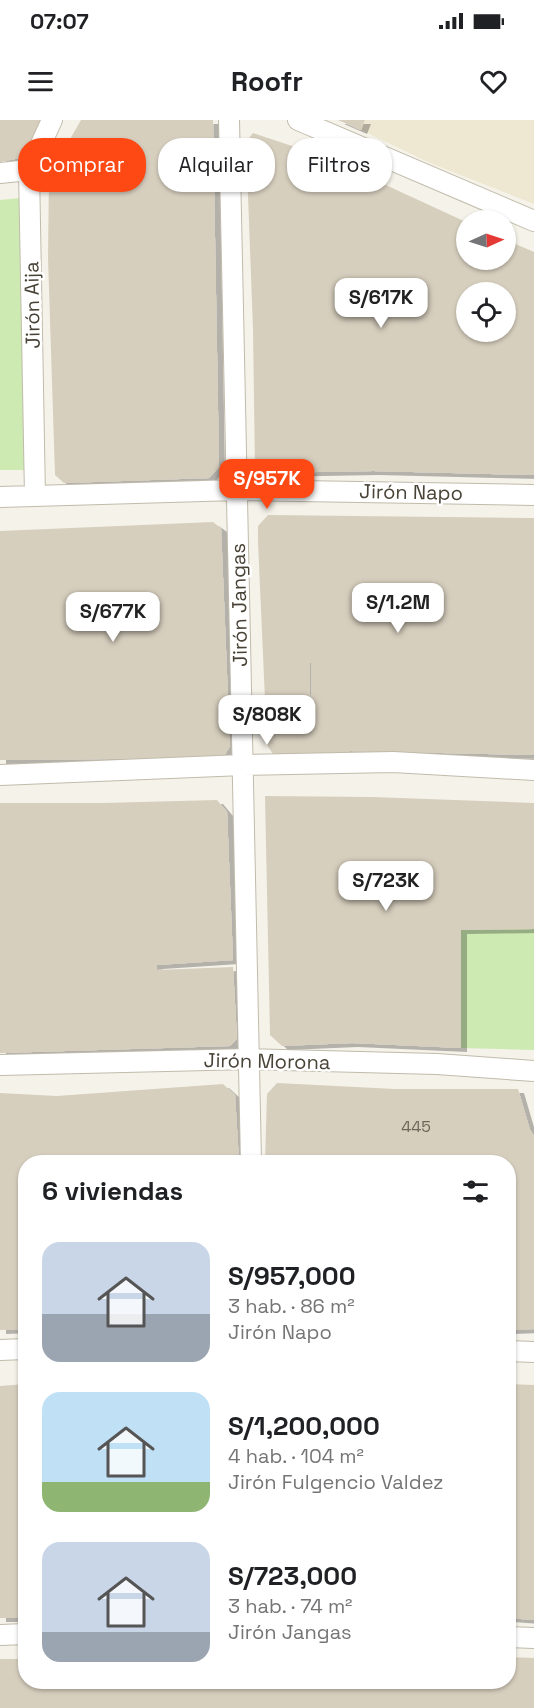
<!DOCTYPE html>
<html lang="es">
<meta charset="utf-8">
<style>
:root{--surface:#fff;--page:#f2f2f2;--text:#202124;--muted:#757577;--accent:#ff4915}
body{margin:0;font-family:"Space Grotesk",sans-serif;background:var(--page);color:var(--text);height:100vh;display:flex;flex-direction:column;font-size:22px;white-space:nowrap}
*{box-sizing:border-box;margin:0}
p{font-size:20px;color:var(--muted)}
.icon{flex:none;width:33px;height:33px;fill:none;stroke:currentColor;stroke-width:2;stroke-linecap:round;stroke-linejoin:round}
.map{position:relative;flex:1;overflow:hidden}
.side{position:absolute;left:18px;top:1035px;width:498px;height:534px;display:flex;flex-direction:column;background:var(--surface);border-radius:24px;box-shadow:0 2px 4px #0004}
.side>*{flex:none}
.top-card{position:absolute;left:18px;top:18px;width:498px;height:54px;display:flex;gap:12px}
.needle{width:39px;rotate:87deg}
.fabs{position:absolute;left:456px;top:90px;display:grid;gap:12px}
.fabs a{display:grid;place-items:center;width:60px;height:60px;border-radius:50%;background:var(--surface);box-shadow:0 2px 4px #0004;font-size:30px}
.price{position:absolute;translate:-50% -51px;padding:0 14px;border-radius:12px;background:#fff;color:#222;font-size:20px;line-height:39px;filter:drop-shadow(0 2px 3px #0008)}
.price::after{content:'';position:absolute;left:50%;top:36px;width:18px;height:14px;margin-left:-9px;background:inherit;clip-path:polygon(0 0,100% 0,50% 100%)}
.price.on{background:var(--accent);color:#fff}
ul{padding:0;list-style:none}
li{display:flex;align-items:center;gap:18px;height:150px;padding:0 24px}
li span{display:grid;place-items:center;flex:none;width:168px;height:120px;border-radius:18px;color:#555}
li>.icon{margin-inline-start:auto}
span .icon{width:72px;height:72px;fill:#fffc;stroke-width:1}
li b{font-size:26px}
h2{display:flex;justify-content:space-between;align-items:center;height:72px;padding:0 24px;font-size:26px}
.pill{padding:0 21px;border-radius:24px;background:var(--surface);box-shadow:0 2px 4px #0004;font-size:21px;line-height:54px}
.pill.on{background:var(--accent);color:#fff}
.status{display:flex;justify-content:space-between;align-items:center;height:42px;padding:0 30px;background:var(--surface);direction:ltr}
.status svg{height:16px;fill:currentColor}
header{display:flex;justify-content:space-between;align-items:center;height:78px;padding:0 24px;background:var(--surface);font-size:27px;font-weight:600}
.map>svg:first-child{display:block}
</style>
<div class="status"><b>07:07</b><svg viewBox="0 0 49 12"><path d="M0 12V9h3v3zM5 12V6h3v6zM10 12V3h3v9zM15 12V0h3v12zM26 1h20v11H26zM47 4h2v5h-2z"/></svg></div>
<header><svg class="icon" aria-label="menu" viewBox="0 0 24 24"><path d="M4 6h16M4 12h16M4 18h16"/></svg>Roofr<svg class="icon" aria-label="heart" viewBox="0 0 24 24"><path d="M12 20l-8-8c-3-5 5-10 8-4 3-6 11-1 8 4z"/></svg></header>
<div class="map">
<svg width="534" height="1588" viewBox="0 0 534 1588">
<defs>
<filter id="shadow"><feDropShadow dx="6" dy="4" stdDeviation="0" flood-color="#0004"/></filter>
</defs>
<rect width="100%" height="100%" fill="#f5f2e9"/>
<path fill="#eee8d2" d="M365,0H534V84L430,43L361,10Z"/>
<path fill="#cceab1" d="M20,78L28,350H0V80Z
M534,809V930L461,928V810Z"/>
<path fill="#d7cfbe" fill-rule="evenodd" filter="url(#shadow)" d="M0,0H42L25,37L0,42Z
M81,0H213L219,347L209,358L64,363L55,355L48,138L49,56Z
M338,0H365L361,10Z
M253,13L325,37L466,102V140H506V120L534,132V355L373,351L262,353L255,350L253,209L246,22ZM466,172H506V212H466Z
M268,395L534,398V635L350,631V633L275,637L267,625L258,422V406ZM310,543H311L312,604L310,574Z
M213,402L221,408L230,626L223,638L0,640V411Z
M265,676L372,677L534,683V809L461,810V928L352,923L282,926L270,915Z
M217,680L227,692L233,840L157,845V850L233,847L237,919L230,926L0,933V683H103Z
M277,963L395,969H518L530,1010L534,1016V1209L508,1210V1042H265L267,974Z
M223,964L235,975L239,1042H26V1209L0,1210V973L57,976Z
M26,1264V1498H0V1266Z
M508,1264L534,1265V1500L508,1498Z
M508,1537L534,1538V1588H0V1539H26V1562H508Z"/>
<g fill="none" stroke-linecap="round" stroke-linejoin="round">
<g stroke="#c1bbab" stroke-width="22">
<path id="street" d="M229,0L251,1042
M298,0L534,101
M0,53L29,50
M35,376L29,50L52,0
M0,377L237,370L534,375
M0,655L243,645L393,642L534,650
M0,945L249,939L437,944L534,951
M0,1230L26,1229
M508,1231L534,1232
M0,1515L26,1514
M508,1517L534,1518"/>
</g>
<use href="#street" stroke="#fff" stroke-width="20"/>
</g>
<g text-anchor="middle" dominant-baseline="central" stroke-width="5" stroke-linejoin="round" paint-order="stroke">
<g font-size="16" fill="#6c6659">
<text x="416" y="1006">445</text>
</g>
<g font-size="20" fill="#494337" stroke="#fff">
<text transform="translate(32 185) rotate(-91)">Jirón Aija</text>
<text transform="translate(411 372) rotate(1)">Jirón Napo</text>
<text transform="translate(239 485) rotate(-91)">Jirón Jangas</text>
<text transform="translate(267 941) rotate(1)">Jirón Morona</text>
</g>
</g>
</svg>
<div class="fabs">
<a><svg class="needle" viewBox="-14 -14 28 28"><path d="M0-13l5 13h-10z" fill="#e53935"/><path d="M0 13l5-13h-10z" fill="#757577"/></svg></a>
<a><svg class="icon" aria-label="locate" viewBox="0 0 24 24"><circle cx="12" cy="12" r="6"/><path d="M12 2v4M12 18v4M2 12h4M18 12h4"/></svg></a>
</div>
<b class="price" style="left:381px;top:209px">S/617K</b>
<b class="price on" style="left:267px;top:390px">S/957K</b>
<b class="price" style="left:398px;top:514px">S/1.2M</b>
<b class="price" style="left:113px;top:523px">S/677K</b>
<b class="price" style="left:267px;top:626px">S/808K</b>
<b class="price" style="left:386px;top:792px">S/723K</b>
<div class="top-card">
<a class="pill on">Comprar</a>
<a class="pill">Alquilar</a>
<a class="pill">Filtros</a>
</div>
<section class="side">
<h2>6 viviendas<svg class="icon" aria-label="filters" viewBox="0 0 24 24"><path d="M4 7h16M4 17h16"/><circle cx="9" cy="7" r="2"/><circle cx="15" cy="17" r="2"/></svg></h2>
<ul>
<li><span style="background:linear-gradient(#c9d6e8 60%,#9aa5b1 0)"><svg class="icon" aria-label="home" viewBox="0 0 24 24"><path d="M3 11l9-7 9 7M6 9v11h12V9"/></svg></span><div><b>S/957,000</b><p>3 hab. · 86 m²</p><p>Jirón Napo</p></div></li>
<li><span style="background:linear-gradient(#bfe0f5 75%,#8fb573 0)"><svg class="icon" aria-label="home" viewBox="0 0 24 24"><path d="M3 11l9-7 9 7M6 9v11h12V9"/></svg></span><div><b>S/1,200,000</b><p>4 hab. · 104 m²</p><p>Jirón Fulgencio Valdez</p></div></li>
<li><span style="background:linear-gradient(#c9d6e8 75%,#9aa5b1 0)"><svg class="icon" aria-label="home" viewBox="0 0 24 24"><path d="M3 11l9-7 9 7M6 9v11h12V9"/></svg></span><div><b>S/723,000</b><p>3 hab. · 74 m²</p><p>Jirón Jangas</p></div></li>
</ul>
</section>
</div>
